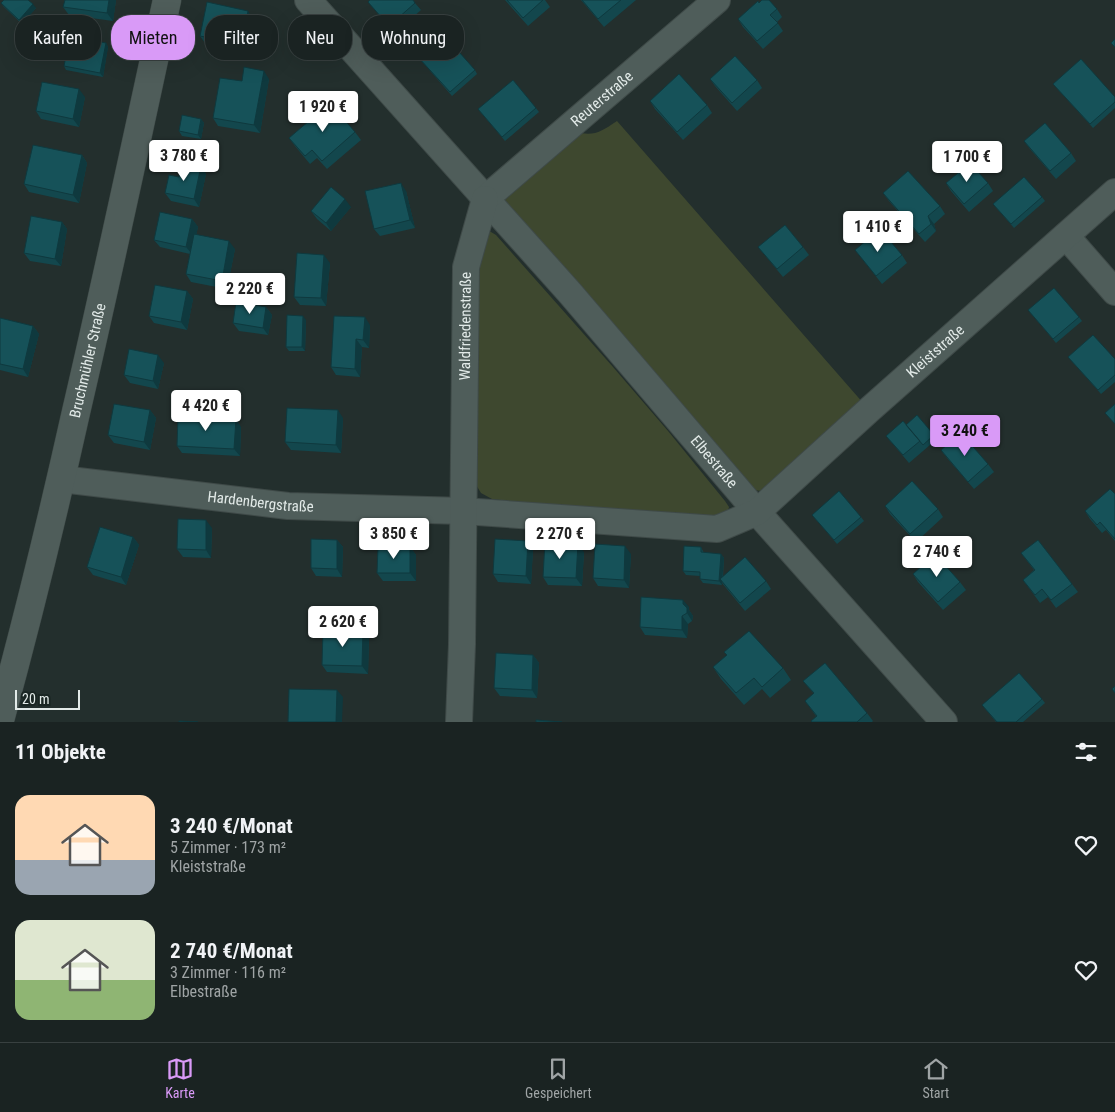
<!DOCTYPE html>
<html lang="de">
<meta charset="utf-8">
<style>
:root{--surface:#1a2322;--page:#232b2a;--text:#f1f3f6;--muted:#9fa4a5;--line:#384040;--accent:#d99af7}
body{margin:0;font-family:"Roboto Condensed",sans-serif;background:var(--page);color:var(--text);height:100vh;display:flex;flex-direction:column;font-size:19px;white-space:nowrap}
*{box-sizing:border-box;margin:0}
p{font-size:16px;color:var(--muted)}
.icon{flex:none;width:28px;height:28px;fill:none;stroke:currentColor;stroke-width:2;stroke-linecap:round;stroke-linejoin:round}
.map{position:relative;height:722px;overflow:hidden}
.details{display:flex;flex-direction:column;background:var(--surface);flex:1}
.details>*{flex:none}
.hud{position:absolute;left:15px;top:15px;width:500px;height:45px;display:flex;gap:10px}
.scale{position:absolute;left:15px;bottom:12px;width:65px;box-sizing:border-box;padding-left:5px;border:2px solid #e2eae8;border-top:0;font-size:14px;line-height:18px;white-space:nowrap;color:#e2eae8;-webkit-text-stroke:4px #1a2623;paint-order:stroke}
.price{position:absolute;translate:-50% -42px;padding:0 11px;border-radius:5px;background:#fff;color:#222;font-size:16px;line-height:32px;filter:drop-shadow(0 1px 2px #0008)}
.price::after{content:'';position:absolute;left:50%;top:30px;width:15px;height:11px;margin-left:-8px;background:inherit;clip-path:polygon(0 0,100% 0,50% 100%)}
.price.active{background:var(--accent);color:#111}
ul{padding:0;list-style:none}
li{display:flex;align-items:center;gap:15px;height:125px;padding:0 15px}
li span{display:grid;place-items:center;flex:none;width:140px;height:100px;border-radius:15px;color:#555}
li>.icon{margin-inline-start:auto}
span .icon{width:60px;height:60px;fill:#fffc;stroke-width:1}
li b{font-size:21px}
h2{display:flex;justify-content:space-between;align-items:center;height:60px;padding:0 15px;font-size:21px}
.tag{padding:0 18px;border-radius:20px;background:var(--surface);box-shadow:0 5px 20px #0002,0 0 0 1px var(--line);font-size:18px;line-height:45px}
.tag.active{background:var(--accent);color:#111}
.tabs{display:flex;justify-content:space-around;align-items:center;height:70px;border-top:1px solid var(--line);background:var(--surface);font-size:14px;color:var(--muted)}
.tabs a{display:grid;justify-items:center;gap:2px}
.tabs .active{color:var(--accent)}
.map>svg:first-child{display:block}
</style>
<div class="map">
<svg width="1115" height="722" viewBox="0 0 1115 722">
<rect width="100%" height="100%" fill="#232f2d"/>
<path fill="#3e482f" d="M617,121L864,404L762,491L753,490L504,207L505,194L574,132C595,136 599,133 617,121Z
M486,231L491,232L496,235L613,367L668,431L725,501L729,507L728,511L715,518L604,511L492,499L481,493L475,483L479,249Z"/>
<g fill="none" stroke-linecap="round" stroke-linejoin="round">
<g stroke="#3f4a48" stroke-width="28">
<g id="street">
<path id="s1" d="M308,0L570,293L757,512L944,722"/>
<path id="s2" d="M485,199L717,0"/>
<path d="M1066,236L1115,292"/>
<path id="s3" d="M61,479L288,506L463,511L717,529L757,512L869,410L1115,192"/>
<path id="s4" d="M459,722L462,644L466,267L485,199"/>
</g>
</g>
<g stroke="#3f4a48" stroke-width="29">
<g id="secondary">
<path id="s5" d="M0,720C28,618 53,515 76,412C108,275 137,138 167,0"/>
</g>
</g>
<use href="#street" stroke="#4f5d5a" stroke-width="26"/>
<use href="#secondary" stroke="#4f5d5a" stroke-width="28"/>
</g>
<path fill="#13474d" d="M65,0H116L113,21L69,15L63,7Z
M505,0H545L550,7L528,26Z
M581,0H636L604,27Z
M368,2L415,3L421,10L395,33L374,9Z
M1,3L36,8L22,24L4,7Z
M759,3L777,9L782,17L777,22L783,31L763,49L743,27L738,19Z
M253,19L250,33L245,32L241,51L205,43L200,36Z
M106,43L108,47L103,77L66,70L64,66Z
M418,57L475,70L477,74L452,96Z
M269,79L260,133L218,126L213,118L242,81Z
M710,79L757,80L762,88L737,111L715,86Z
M1053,84L1115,97V108L1093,128Z
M85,97L79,127L41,119L36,111Z
M650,101L707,105L712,113L683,140L655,109Z
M536,108L539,112L505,141L478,109Z
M201,119L204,123L201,139L182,136L179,131Z
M355,132L361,140L327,169L317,158L310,164L295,146L289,138Z
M1024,141L1071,153L1076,161L1056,179L1030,149Z
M82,155L87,163L79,203L29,192L24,184Z
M201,166L206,174L199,207L171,201L165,193Z
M946,183H988L993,191L969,212L951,191Z
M406,191L415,228L380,236L374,229Z
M883,193L940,206L945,214L934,224L936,231L925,242L889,201Z
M1042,197L1045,201L1014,228L993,204Z
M351,207L331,231L317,219L311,211Z
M192,219L198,227L196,235L235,249L227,289L191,282L186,274L190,254L160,247L154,240Z
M62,222L67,229L61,266L30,261L24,253Z
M758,247H803L809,255L783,277Z
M855,250L902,255L907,263L882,284Z
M330,263L326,306L300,305L294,297Z
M187,291L193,299L187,330L154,323L149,316Z
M266,307L272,315L268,335L239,331L233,323Z
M1028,310L1079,317L1082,321L1056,343Z
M0,318L33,326L39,334L28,377L0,370Z
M306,320L305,351H289L286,347Z
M370,325L369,348L362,347L360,377L336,375L331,367Z
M1068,357L1115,359V382L1101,394Z
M164,363L158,389L130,383L124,375Z
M150,410L156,418L150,450L114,443L108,435Z
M343,418L341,453L291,450L285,442Z
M906,425L934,435L937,439L909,463L892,443L886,436Z
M241,427L240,456L182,453L177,446Z
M941,450L988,464L994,472L974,489L947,458Z
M1115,494V541L1106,530L1102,533L1090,519L1085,511Z
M885,506L938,509L943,517L916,542L890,514Z
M812,515L861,517L864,521L837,544Z
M212,528L211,558L183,557L177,549Z
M133,537L139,545L126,585L93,575L87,567Z
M337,540L343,547L342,577L316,576L311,568Z
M410,547L416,555V581H383L377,573Z
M701,547L704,553L721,554L724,558L723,577L766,581L771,589L745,611L722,583V585L703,583L700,579V576L686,575L683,571Z
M533,549L531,584L498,582L493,574Z
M584,552L582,586L548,585L543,577Z
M1021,553L1072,584L1078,592L1056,608L1048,597L1040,603L1023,580L1034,570Z
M631,554L629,588L598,586L593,578Z
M913,574L960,582L966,590L943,610L918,582Z
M689,607V610L693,616L692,621L688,624L687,638L645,635L640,627Z
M363,630L369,638L368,674L327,672L322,665Z
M724,652L783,668L791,680L770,698L762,689L744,705L721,679L713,667L727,655Z
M533,655L539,663L537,698L500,696L494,688Z
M803,681L867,713L873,721L872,722H812L816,716L805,701L814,694Z
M1042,699L1045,703L1023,722H996L982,705Z"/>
<path fill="#0f393e" d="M109,0H116L113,21L107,13Z
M33,4L36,8L22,24L19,20Z
M248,11L253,19L250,33L245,25Z
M239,24L245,32L241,51L235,43Z
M106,43L108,47L103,77L100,73Z
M264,71L269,79L260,133L254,125Z
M79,89L85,97L79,127L73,119Z
M201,119L204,123L201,139L198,135Z
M82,155L87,163L79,203L73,195Z
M201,166L206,174L199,207L194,199Z
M401,183L406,191L415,228L410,220Z
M345,199L351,207L331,231L326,223Z
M928,216L934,224L936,231L931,224Z
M192,219L198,227L192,254L186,247Z
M62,222L67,229L61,266L55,259Z
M229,241L235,249L227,289L222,281Z
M324,255L330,263L326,306L321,298Z
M187,291L193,299L187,330L181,322Z
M266,307L272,315L268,335L263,328Z
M303,316L306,320L305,351L302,347Z
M365,317L370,325L369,348L363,340Z
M33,326L39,334L28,377L23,369Z
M356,339L362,347L360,377L355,369Z
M158,355L164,363L158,389L153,381Z
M150,410L156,418L150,450L144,442Z
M338,410L343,418L341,453L336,445Z
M236,419L241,427L240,456L234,449Z
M206,520L212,528L211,558L206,550Z
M133,537L139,545L126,585L121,577Z
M337,540L343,547L342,577L337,569Z
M528,541L533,549L531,584L526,576Z
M578,544L584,552L582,586L576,578Z
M625,546L631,554L629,588L624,580Z
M410,547L416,555V581L410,573Z
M721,554L724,558L722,583L720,579L722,583V585L719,581Z
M683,600L689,607V610L693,616L692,621L687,613L683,604Z
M682,616L688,624L687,638L682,630Z
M363,630L369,638L368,674L362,666Z
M533,655L539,663L537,698L532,690Z
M337,690L343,697L342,722H336Z"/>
<path fill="#165259" stroke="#0f393e" d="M4,0H28L33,4L19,20L1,3Z
M65,0H109L107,13L63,7Z
M370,0H413L415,3L389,26L368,2Z
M507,0H543L523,18Z
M582,0H621L598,19Z
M762,0H769L777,9L770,15L778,23L757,41L738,19L758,1L759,3Z
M207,2L248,11L245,25L239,24L235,43L200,36Z
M444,35L475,70L450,92L418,57Z
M70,36L106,43L100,73L64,66Z
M1115,39V47L1111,43Z
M735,56L757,80L732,103L710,79Z
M1081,59L1115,97V102L1090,124L1053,84Z
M244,67L264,71L254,125L213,118L220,78L242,81Z
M679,74L707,105L677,132L650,101Z
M513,80L536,108L502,137L478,109Z
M42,82L79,89L73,119L36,111Z
M330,103L355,132L322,161L312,150L305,156L289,138Z
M182,115L201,119L198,135L179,131Z
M1045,123L1071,153L1050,171L1024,141Z
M33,145L82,155L73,195L24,184Z
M182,162L201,166L194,199L165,193L169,175L179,177Z
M970,163L988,183L964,204L946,183Z
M908,171L940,206L928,216L931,224L919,234L883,193Z
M1024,177L1042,197L1011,224L993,204Z
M401,183L410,220L374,229L365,191Z
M331,187L345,199L326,223L311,211Z
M160,212L192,219L186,247L154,240Z
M31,216L62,222L55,259L24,253Z
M785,225L803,247L777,269L758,247Z
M880,229L902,255L876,276L855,250Z
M194,234L229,241L222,281L186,274Z
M297,253L324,255L321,298L294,297Z
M155,285L187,291L181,322L149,316Z
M1054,288L1079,317L1053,339L1028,310Z
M236,302L266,307L263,328L233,323Z
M287,315L303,316L302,347H286Z
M334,316L365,317L363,340L356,339L355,369L331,367Z
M0,318L33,326L23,369L0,364Z
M1093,335L1115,359V375L1098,390L1068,357Z
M129,349L158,355L153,381L124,375Z
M114,404L150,410L144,442L108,435Z
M1115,404V424L1105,413Z
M287,408L338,410L336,445L285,442Z
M917,415L934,435L923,445L906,425Z
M178,416L236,419L234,449L177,446Z
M903,421L920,441L903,455L886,436Z
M961,433L988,464L968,482L941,450Z
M912,481L938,509L910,534L885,506Z
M1110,489L1115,494V539L1100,522L1097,525L1085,511Z
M839,491L861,517L834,540L812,515Z
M178,519L206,520V550L177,549Z
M100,527L133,537L121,577L87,567Z
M311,539L337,540V569L311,568Z
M495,539L528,541L526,576L493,574Z
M1038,540L1072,584L1051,600L1042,589L1035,595L1023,580L1035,570L1021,553Z
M545,542L578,544L576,578L543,577Z
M595,544L625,546L624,580L593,578Z
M684,546L701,547V552L721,554L719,581L700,579V572L683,571Z
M378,547H410V573H377Z
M935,554L960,582L938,602L913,574Z
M745,557L766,581L740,603L720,579Z
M641,597L683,600V604L687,608V613L682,616V630L640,627Z
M323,629L363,630L362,666L322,665Z
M749,631L783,668L762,687L754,678L736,693L713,667L727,655L724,652Z
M496,653L533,655L532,690L494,688Z
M825,663L867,713L857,722H812L811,721L817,716L805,701L814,693L803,681Z
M1019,673L1042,699L1016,722H997L982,705Z
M1115,686V693L1112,689Z
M289,689L337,690L336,722H288Z
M536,720L562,722H536Z
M179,721L198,722H179Z"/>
<g text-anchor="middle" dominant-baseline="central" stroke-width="4.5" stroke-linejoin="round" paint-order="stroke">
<g font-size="15" fill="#e2eae8" stroke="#1a2623">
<text stroke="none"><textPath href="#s2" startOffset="154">Reuterstraße</textPath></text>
<text stroke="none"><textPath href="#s4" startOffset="396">Waldfriedenstraße</textPath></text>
<text stroke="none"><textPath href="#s3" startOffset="942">Kleiststraße</textPath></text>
<text stroke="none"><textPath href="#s5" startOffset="370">Bruchmühler Straße</textPath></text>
<text stroke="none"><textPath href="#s1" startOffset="615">Elbestraße</textPath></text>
<text stroke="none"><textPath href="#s3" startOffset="201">Hardenbergstraße</textPath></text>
</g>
</g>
</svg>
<div class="scale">20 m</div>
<b class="price" style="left:323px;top:133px">1 920 €</b>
<b class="price" style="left:184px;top:182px">3 780 €</b>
<b class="price" style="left:967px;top:183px">1 700 €</b>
<b class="price" style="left:878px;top:253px">1 410 €</b>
<b class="price" style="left:250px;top:315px">2 220 €</b>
<b class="price" style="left:206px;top:432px">4 420 €</b>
<b class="price active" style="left:965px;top:457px">3 240 €</b>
<b class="price" style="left:394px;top:560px">3 850 €</b>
<b class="price" style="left:560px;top:560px">2 270 €</b>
<b class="price" style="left:937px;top:578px">2 740 €</b>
<b class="price" style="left:343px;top:648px">2 620 €</b>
<div class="hud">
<a class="tag">Kaufen</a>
<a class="tag active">Mieten</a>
<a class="tag">Filter</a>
<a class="tag">Neu</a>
<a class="tag">Wohnung</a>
</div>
</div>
<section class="details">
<h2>11 Objekte<svg class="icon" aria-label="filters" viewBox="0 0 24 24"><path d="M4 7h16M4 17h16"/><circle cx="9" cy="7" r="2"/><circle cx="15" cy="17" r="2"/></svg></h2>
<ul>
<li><span style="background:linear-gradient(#ffd9b3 65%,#9aa5b1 0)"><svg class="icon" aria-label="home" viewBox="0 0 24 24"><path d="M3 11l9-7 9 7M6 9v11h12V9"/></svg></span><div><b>3 240 €/Monat</b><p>5 Zimmer · 173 m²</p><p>Kleiststraße</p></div><svg class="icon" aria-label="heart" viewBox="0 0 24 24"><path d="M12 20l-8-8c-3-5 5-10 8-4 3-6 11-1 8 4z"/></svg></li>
<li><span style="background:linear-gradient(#dfe7d0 60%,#8fb573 0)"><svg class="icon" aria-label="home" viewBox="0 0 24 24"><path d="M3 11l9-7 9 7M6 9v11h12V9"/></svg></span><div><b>2 740 €/Monat</b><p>3 Zimmer · 116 m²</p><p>Elbestraße</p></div><svg class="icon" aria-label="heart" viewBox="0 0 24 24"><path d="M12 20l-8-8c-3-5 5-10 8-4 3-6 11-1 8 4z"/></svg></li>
</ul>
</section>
<nav class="tabs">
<a class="active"><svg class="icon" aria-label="map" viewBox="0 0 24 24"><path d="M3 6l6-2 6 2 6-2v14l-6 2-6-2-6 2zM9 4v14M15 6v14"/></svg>Karte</a>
<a><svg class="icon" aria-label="saved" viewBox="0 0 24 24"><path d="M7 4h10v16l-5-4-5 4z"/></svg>Gespeichert</a>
<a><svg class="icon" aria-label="home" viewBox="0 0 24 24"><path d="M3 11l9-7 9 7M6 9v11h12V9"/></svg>Start</a>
</nav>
